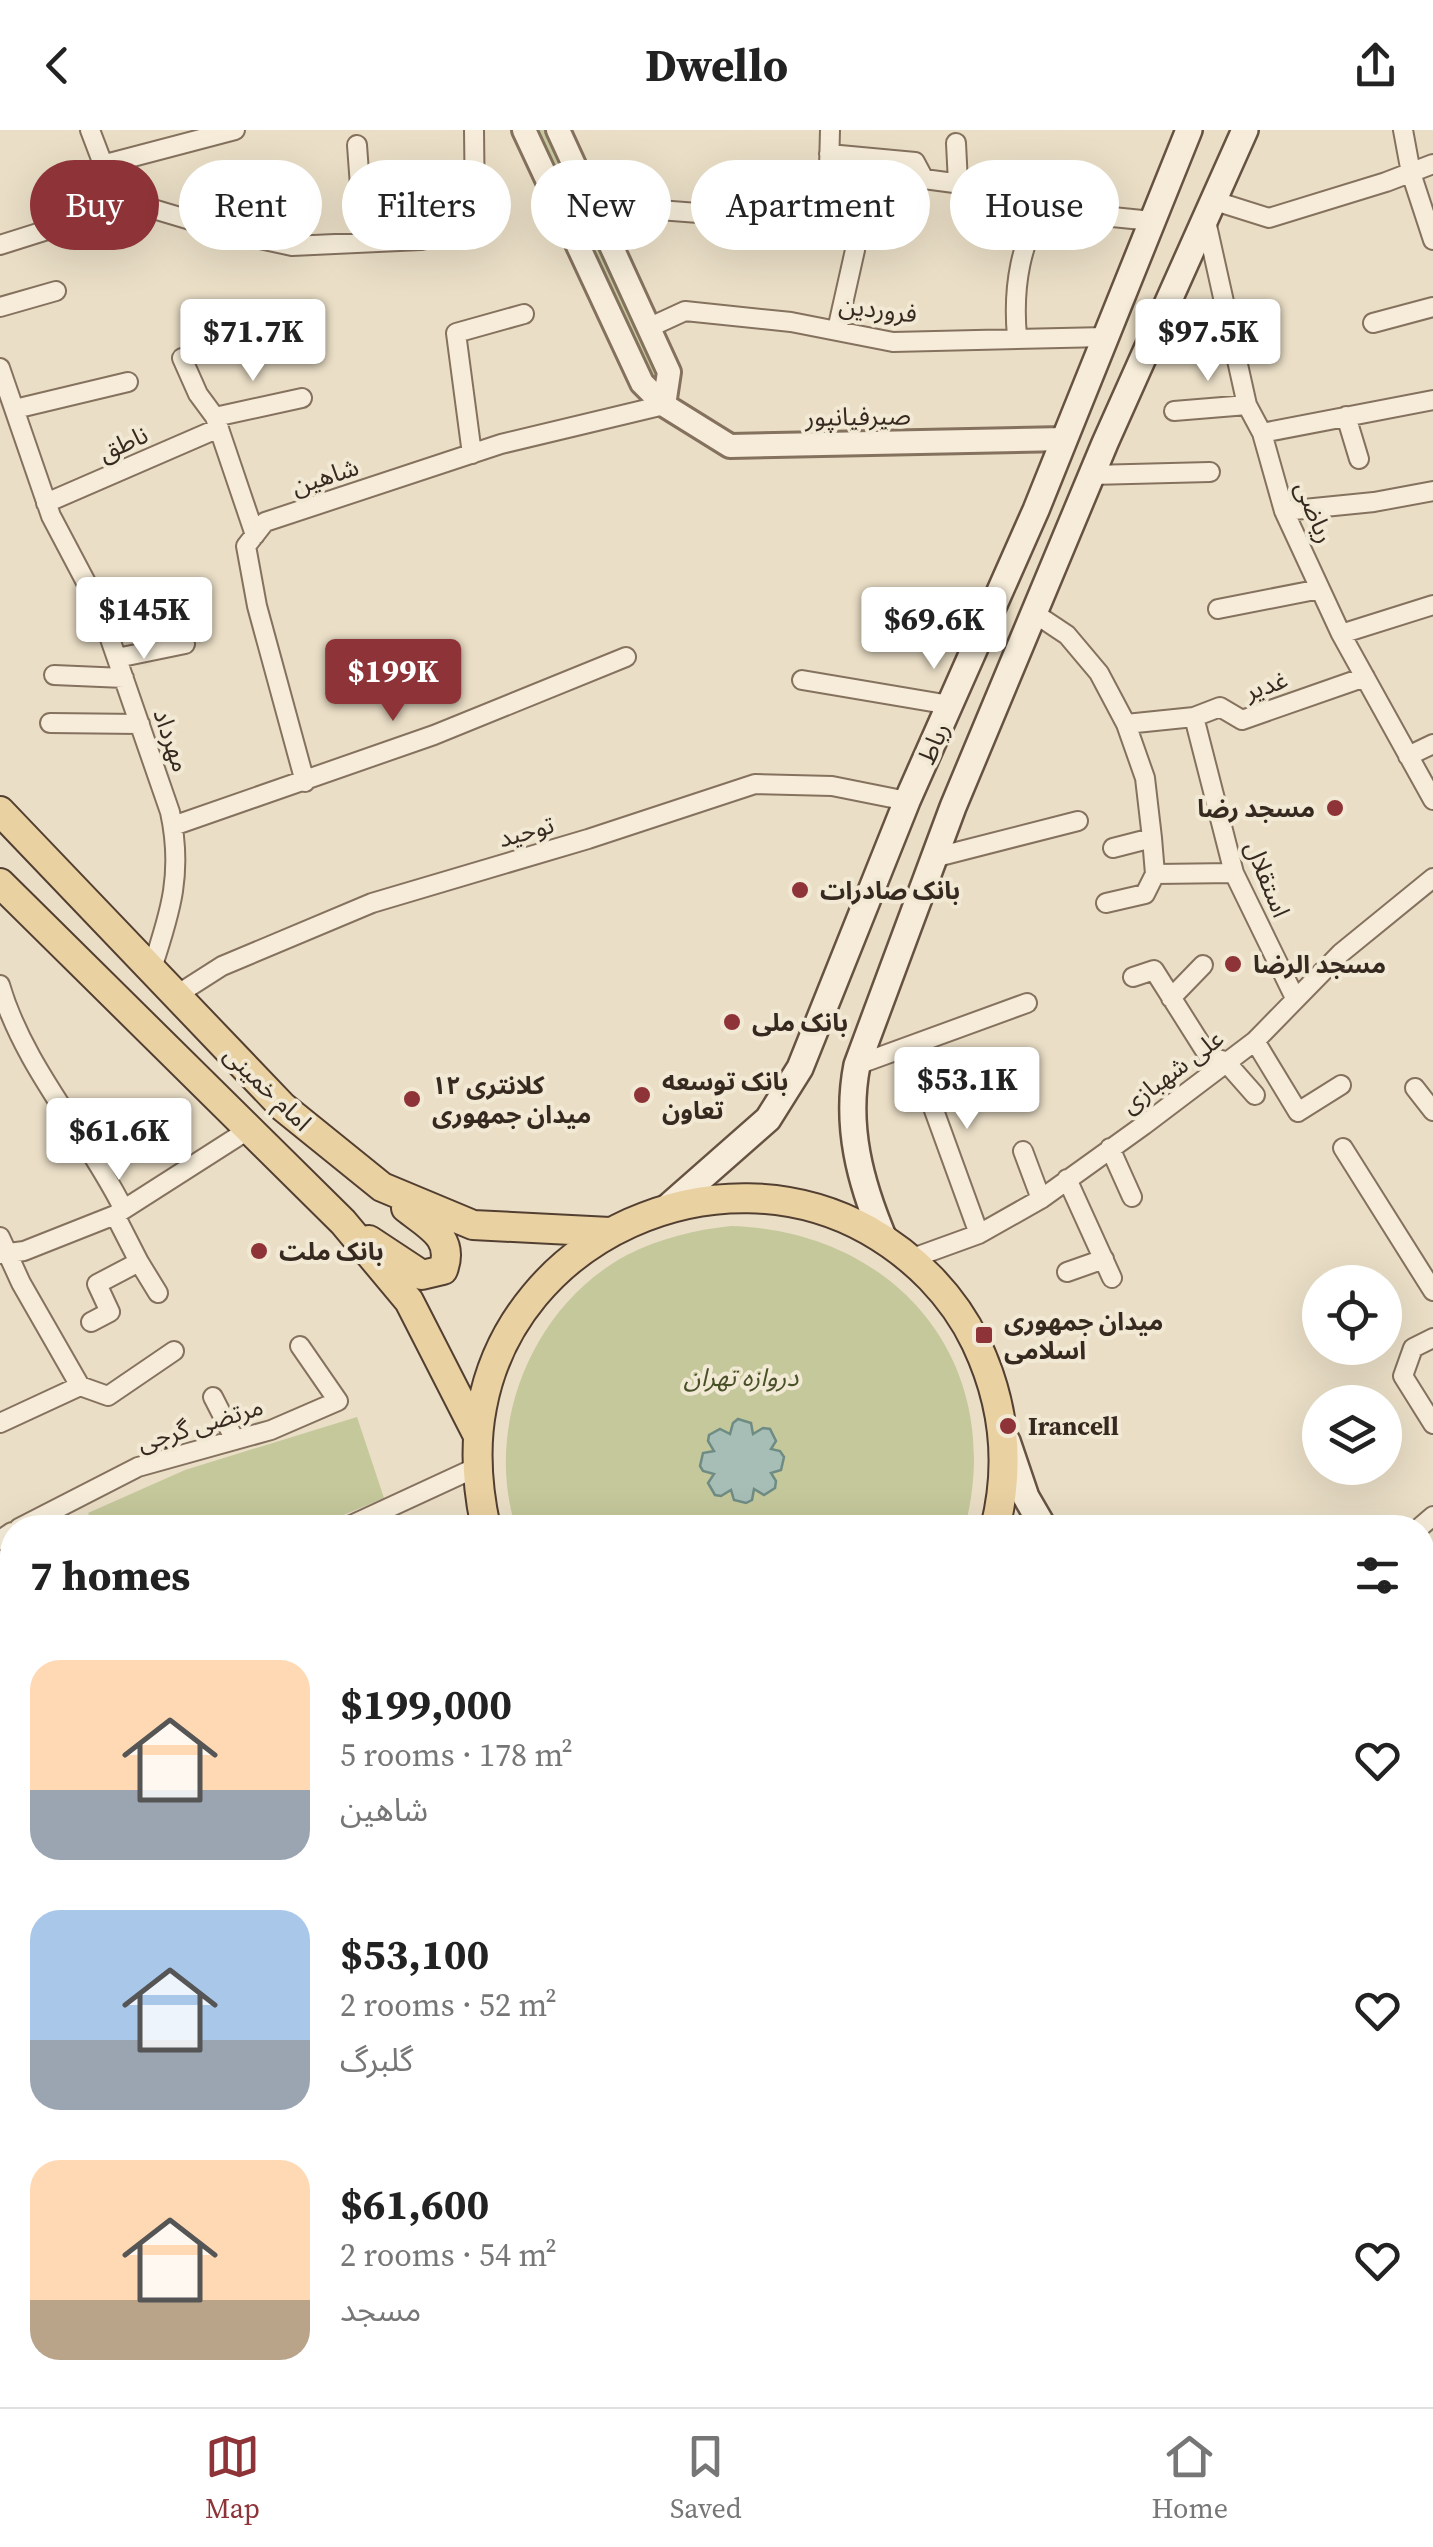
<!DOCTYPE html>
<meta charset="utf-8">
<style>
:root{--surface:#fff;--page:#f2f2f2;--text:#222;--muted:#767676;--line:#e0e0e0;--accent:#8e3337}
body{margin:0;font-family:"Source Serif 4","Noto Sans Arabic",serif;background:var(--page);color:var(--text);height:100vh;display:flex;flex-direction:column;font-size:38px;white-space:nowrap}
*{box-sizing:border-box;margin:0}
p{font-size:32px;color:var(--muted)}
.icon{flex:none;width:55px;height:55px;fill:none;stroke:currentColor;stroke-width:2;stroke-linecap:round;stroke-linejoin:round}
.map{position:relative;flex:1;overflow:hidden}
.side{position:absolute;left:0px;top:1385px;width:1435px;height:892px;display:flex;flex-direction:column;background:var(--surface);border-radius:40px 40px 0 0;box-shadow:0 10px 40px #0002}
.side>*{flex:none}
.hud{position:absolute;left:30px;top:30px;width:1375px;height:90px;display:flex;gap:20px}
.tools{position:absolute;left:1302px;top:1135px;display:grid;gap:20px}
.tools a{display:grid;place-items:center;width:100px;height:100px;border-radius:50%;background:var(--surface);box-shadow:0 10px 40px #0002;font-size:50px}
.price{position:absolute;translate:-50% -85px;padding:0 22px;border-radius:10px;background:#fff;color:#222;font-size:32px;line-height:65px;filter:drop-shadow(0 2px 5px #0008)}
.price::after{content:'';position:absolute;left:50%;top:60px;width:30px;height:22px;margin-left:-15px;background:inherit;clip-path:polygon(0 0,100% 0,50% 100%)}
.price.current{background:var(--accent);color:#fff}
ul{padding:0;list-style:none}
li{display:flex;align-items:center;gap:30px;height:250px;padding:0 30px}
li span{display:grid;place-items:center;flex:none;width:280px;height:200px;border-radius:30px;color:#555}
li>.icon{margin-inline-start:auto}
span .icon{width:120px;height:120px;fill:#fffc;stroke-width:1}
li b{font-size:42px}
h2{display:flex;justify-content:space-between;align-items:center;height:120px;padding:0 30px;font-size:42px}
.tag{padding:0 35px;border-radius:45px;background:var(--surface);box-shadow:0 10px 40px #0002;font-size:35px;line-height:90px}
.tag.current{background:var(--accent);color:#fff}
header{display:flex;justify-content:space-between;align-items:center;height:130px;padding:0 30px;background:var(--surface);font-size:45px;font-weight:700}
.dock{display:flex;justify-content:space-around;align-items:center;height:140px;border-top:2px solid var(--line);background:var(--surface);font-size:28px;color:var(--muted)}
.dock a{display:grid;justify-items:center;gap:5px}
.dock .current{color:var(--accent)}
.map>svg:first-child{display:block}
</style>
<header><svg class="icon" aria-label="back" viewBox="0 0 24 24"><path d="M15 5l-7 7 7 7"/></svg>Dwello<svg class="icon" aria-label="share" viewBox="0 0 24 24"><path d="M12 15V3M7 8l5-5 5 5M5 13v7h14v-7"/></svg></header>
<div class="map">
<svg width="1433" height="2277" viewBox="0 0 1433 2277">
<rect width="100%" height="100%" fill="#eadec6"/>
<path fill="#c4c89b" d="M531,0H547L660,242L659,260L647,248Z
M731,1096C897,1101 1007,1233 965,1397L516,1398C483,1296 533,1175 627,1125C661,1108 694,1100 731,1096Z
M357,1287L384,1368L315,1397H96L88,1383L185,1340Z"/>
<path fill="#a7beb7" stroke="#6f8c84" stroke-width="2.5" d="M738,1289L751,1293L753,1304L763,1298L770,1299L776,1311L771,1319L780,1321L784,1327L781,1340L771,1343L776,1351L775,1358L764,1365L754,1359L752,1370L746,1373L734,1370L731,1360L721,1366L715,1365L708,1353L714,1344L703,1341L700,1336L703,1323L714,1321L708,1311L709,1305L720,1299L730,1304L733,1293Z"/>
<g fill="none" stroke-linecap="round" stroke-linejoin="round">
<g stroke="#84715e" stroke-width="22">
<path id="minor" d="M90,0L114,63L133,73L237,104L292,116L421,110L462,100L475,84L474,0
M1403,0L1411,43L1433,110
M956,13L958,53
M357,15L364,111
M829,24L915,32L924,49L1044,65L1053,81L1152,91
M102,35L235,0
M779,41L828,48
M1215,71L1269,88L1386,52L1433,34
M593,75L817,92L828,76L830,0
M1206,91L1247,275L1262,303L1284,381L1341,504L1433,670
M0,115L133,73
M0,177L56,161
M1373,193L1433,177
M648,198L685,181L791,192L893,212L1106,207
M837,200L855,120
M1017,207C1012,151 1022,117 1044,65
M182,228L198,264L215,287L255,405
M0,238L51,386L99,477L170,682C183,742 171,781 152,838
M15,279L128,252
M1174,281L1247,275
M1346,286L1359,329
M215,287L302,268
M1262,303L1433,270
M472,324L456,203L524,184
M1091,345L1210,342
M46,373L219,298
M1284,381L1374,372L1433,361
M1218,479L1320,459
M1034,483L1067,505L1099,543L1126,594L1145,648L1152,708L1155,744L1145,764L1106,773
M1341,504L1433,475
M117,528L185,514
M54,545L124,548
M802,550L950,575
M1194,587L1234,743L1295,868
M50,593L140,594
M1126,594L1194,587L1220,577L1242,590L1365,547
M1408,626L1433,614
M305,652L257,476L246,416L265,392L501,314L664,275
M173,696L434,605L626,527
M1113,718L1152,708
M933,728L1078,691
M1155,744L1234,743
M1133,847L1154,840L1209,927L1225,931L1255,965
M0,855C24,937 85,1002 123,1078
M175,866L222,836L372,773L588,709L755,654L832,656L907,671
M1171,868L1203,835
M1255,911L1298,982L1341,955
M911,917L979,1104
M857,935L1027,873
M1415,958L1433,981
M1110,1018L1132,1067
M1343,1018L1433,1161
M1023,1021L1041,1069
M1067,1049L1112,1148
M0,1107L21,1153L80,1256
M0,1124L24,1121L115,1085L248,1000
M910,1129L979,1104L1041,1069L1144,995L1255,911L1341,823L1433,748
M139,1132L158,1163
M1067,1142L1104,1129
M91,1192L110,1182L97,1154L139,1132L115,1085
M1433,1208L1413,1218L1403,1246L1433,1294
M213,1267L235,1310
M0,1293L80,1256L108,1266L174,1221
M19,1398L138,1337L271,1300L338,1271L300,1216
M345,1398L477,1337
M1419,1398L1433,1386
M0,1410L12,1402
M0,1572L12,1565
M1422,1706L1433,1695
M1422,1758L1433,1773
M0,1834L12,1836
M1422,1850L1433,1846
M1422,1979H1433
M0,2055L12,2024
M1422,2058L1433,2056
M1422,2218L1433,2217
M471,2265L497,2277
M1079,2265L1080,2277
M1330,2267H1395
M201,2277L207,2265
M564,2277L570,2265
M1138,2277L1180,2265"/>
</g>
<g stroke="#84715e" stroke-width="28">
<path id="tertiary" d="M524,0L642,253L664,275L730,316L1065,309
M558,0L669,242L664,275
M220,2265L244,2277"/>
</g>
<g stroke="#665241" stroke-width="30">
<path id="secondary" d="M668,1077L768,989L800,938L907,671L1036,380L1189,0
M884,1109C860,1052 845,996 857,935L953,677L1105,313L1245,0
M1007,1311L1026,1367L1044,1398
M1422,1560L1433,1563
M0,2169L12,2172
M0,2204L12,2216
M704,2265V2277
M19,2277L28,2265"/>
</g>
<g stroke="#523f31" stroke-width="32">
<path id="primary" d="M0,681L283,977L382,1057L473,1095L610,1102
M0,753L343,1092L409,1171L478,1306
M369,1110L422,1145L443,1140C455,1108 429,1096 406,1078
M486,1398C477,1357 474,1318 482,1277C514,1106 717,1016 868,1100C914,1126 953,1165 976,1213C1004,1272 1011,1335 995,1398"/>
</g>
<use href="#minor" stroke="#f6ecd9" stroke-width="18"/>
<use href="#tertiary" stroke="#f6ecd9" stroke-width="22"/>
<use href="#secondary" stroke="#f6ecd9" stroke-width="25"/>
<use href="#primary" stroke="#ead1a2" stroke-width="28"/>
</g>
<g fill="#8e3337" stroke="#f2e9d5" stroke-width="4">
<circle cx="1335" cy="678" r="10"/>
<circle cx="800" cy="760" r="10"/>
<circle cx="1233" cy="834" r="10"/>
<circle cx="732" cy="892" r="10"/>
<circle cx="642" cy="965" r="10"/>
<circle cx="412" cy="969" r="10"/>
<circle cx="259" cy="1121" r="10"/>
<rect x="974" y="1195" width="20" height="20" rx="5"/>
<circle cx="1008" cy="1296" r="10"/>
</g>
<g text-anchor="middle" dominant-baseline="central" stroke-width="8" stroke-linejoin="round" paint-order="stroke">
<g font-size="25" fill="#362a20" stroke="#f2e9d5">
<text transform="translate(878 179) rotate(7)">فروردین</text>
<text transform="translate(858 286) rotate(-1)">صیرفیانپور</text>
<text transform="translate(123 313) rotate(-24)">ناطق</text>
<text transform="translate(325 346) rotate(-18)">شاهین</text>
<text transform="translate(1315 382) rotate(68)">ریاضی</text>
<text transform="translate(1266 555) rotate(-19)">غدیر</text>
<text transform="translate(172 610) rotate(71)">مهرداد</text>
<text transform="translate(933 613) rotate(-66)">رباط</text>
<text transform="translate(526 701) rotate(-16)">توحید</text>
<text transform="translate(1268 749) rotate(68)">استقلال</text>
<text transform="translate(1172 941) rotate(-37)">علی شهبازی</text>
<text transform="translate(268 958) rotate(44)">امام خمینی</text>
<text transform="translate(200 1294) rotate(-17)">مرتضی گرجی</text>
</g>
<g font-size="25" font-weight="bold" fill="#362a20" stroke="#f2e9d5" text-anchor="start">
<text x="1315" y="678" text-anchor="end">مسجد رضا</text>
<text x="820" y="760">بانک صادرات</text>
<text x="1253" y="834">مسجد الرضا</text>
<text x="752" y="892">بانک ملی</text>
<text x="662" y="951">بانک توسعه<tspan x="662" dy="29">تعاون</tspan></text>
<text x="432" y="955">کلانتری ۱۲<tspan x="432" dy="29">میدان جمهوری</tspan></text>
<text x="279" y="1121">بانک ملت</text>
<text x="1004" y="1191">میدان جمهوری<tspan x="1004" dy="29">اسلامی</tspan></text>
<text x="1028" y="1296">Irancell</text>
</g>
<g font-size="25" font-style="italic" fill="#485028" stroke="#f2e9d5">
<text x="741" y="1247">دروازه تهران</text>
</g>
</g>
</svg>
<div class="tools">
<a><svg class="icon" aria-label="locate" viewBox="0 0 24 24"><circle cx="12" cy="12" r="6"/><path d="M12 2v4M12 18v4M2 12h4M18 12h4"/></svg></a>
<a><svg class="icon" aria-label="layers" viewBox="0 0 24 24"><path d="M12 4l9 5-9 5-9-5zM3 14l9 5 9-5"/></svg></a>
</div>
<b class="price" style="left:253px;top:254px">$71.7K</b>
<b class="price" style="left:1208px;top:254px">$97.5K</b>
<b class="price" style="left:144px;top:532px">$145K</b>
<b class="price" style="left:934px;top:542px">$69.6K</b>
<b class="price current" style="left:393px;top:594px">$199K</b>
<b class="price" style="left:967px;top:1002px">$53.1K</b>
<b class="price" style="left:119px;top:1053px">$61.6K</b>
<div class="hud">
<a class="tag current">Buy</a>
<a class="tag">Rent</a>
<a class="tag">Filters</a>
<a class="tag">New</a>
<a class="tag">Apartment</a>
<a class="tag">House</a>
</div>
<section class="side">
<h2>7 homes<svg class="icon" aria-label="filters" viewBox="0 0 24 24"><path d="M4 7h16M4 17h16"/><circle cx="9" cy="7" r="2"/><circle cx="15" cy="17" r="2"/></svg></h2>
<ul>
<li><span style="background:linear-gradient(#ffd9b3 65%,#9aa5b1 0)"><svg class="icon" aria-label="home" viewBox="0 0 24 24"><path d="M3 11l9-7 9 7M6 9v11h12V9"/></svg></span><div><b>$199,000</b><p>5 rooms · 178 m²</p><p>شاهین</p></div><svg class="icon" aria-label="heart" viewBox="0 0 24 24"><path d="M12 20l-8-8c-3-5 5-10 8-4 3-6 11-1 8 4z"/></svg></li>
<li><span style="background:linear-gradient(#a9c7e8 65%,#9aa5b1 0)"><svg class="icon" aria-label="home" viewBox="0 0 24 24"><path d="M3 11l9-7 9 7M6 9v11h12V9"/></svg></span><div><b>$53,100</b><p>2 rooms · 52 m²</p><p>گلبرگ</p></div><svg class="icon" aria-label="heart" viewBox="0 0 24 24"><path d="M12 20l-8-8c-3-5 5-10 8-4 3-6 11-1 8 4z"/></svg></li>
<li><span style="background:linear-gradient(#ffd9b3 70%,#b9a48a 0)"><svg class="icon" aria-label="home" viewBox="0 0 24 24"><path d="M3 11l9-7 9 7M6 9v11h12V9"/></svg></span><div><b>$61,600</b><p>2 rooms · 54 m²</p><p>مسجد</p></div><svg class="icon" aria-label="heart" viewBox="0 0 24 24"><path d="M12 20l-8-8c-3-5 5-10 8-4 3-6 11-1 8 4z"/></svg></li>
</ul>
</section>
</div>
<nav class="dock">
<a class="current"><svg class="icon" aria-label="map" viewBox="0 0 24 24"><path d="M3 6l6-2 6 2 6-2v14l-6 2-6-2-6 2zM9 4v14M15 6v14"/></svg>Map</a>
<a><svg class="icon" aria-label="saved" viewBox="0 0 24 24"><path d="M7 4h10v16l-5-4-5 4z"/></svg>Saved</a>
<a><svg class="icon" aria-label="home" viewBox="0 0 24 24"><path d="M3 11l9-7 9 7M6 9v11h12V9"/></svg>Home</a>
</nav>
